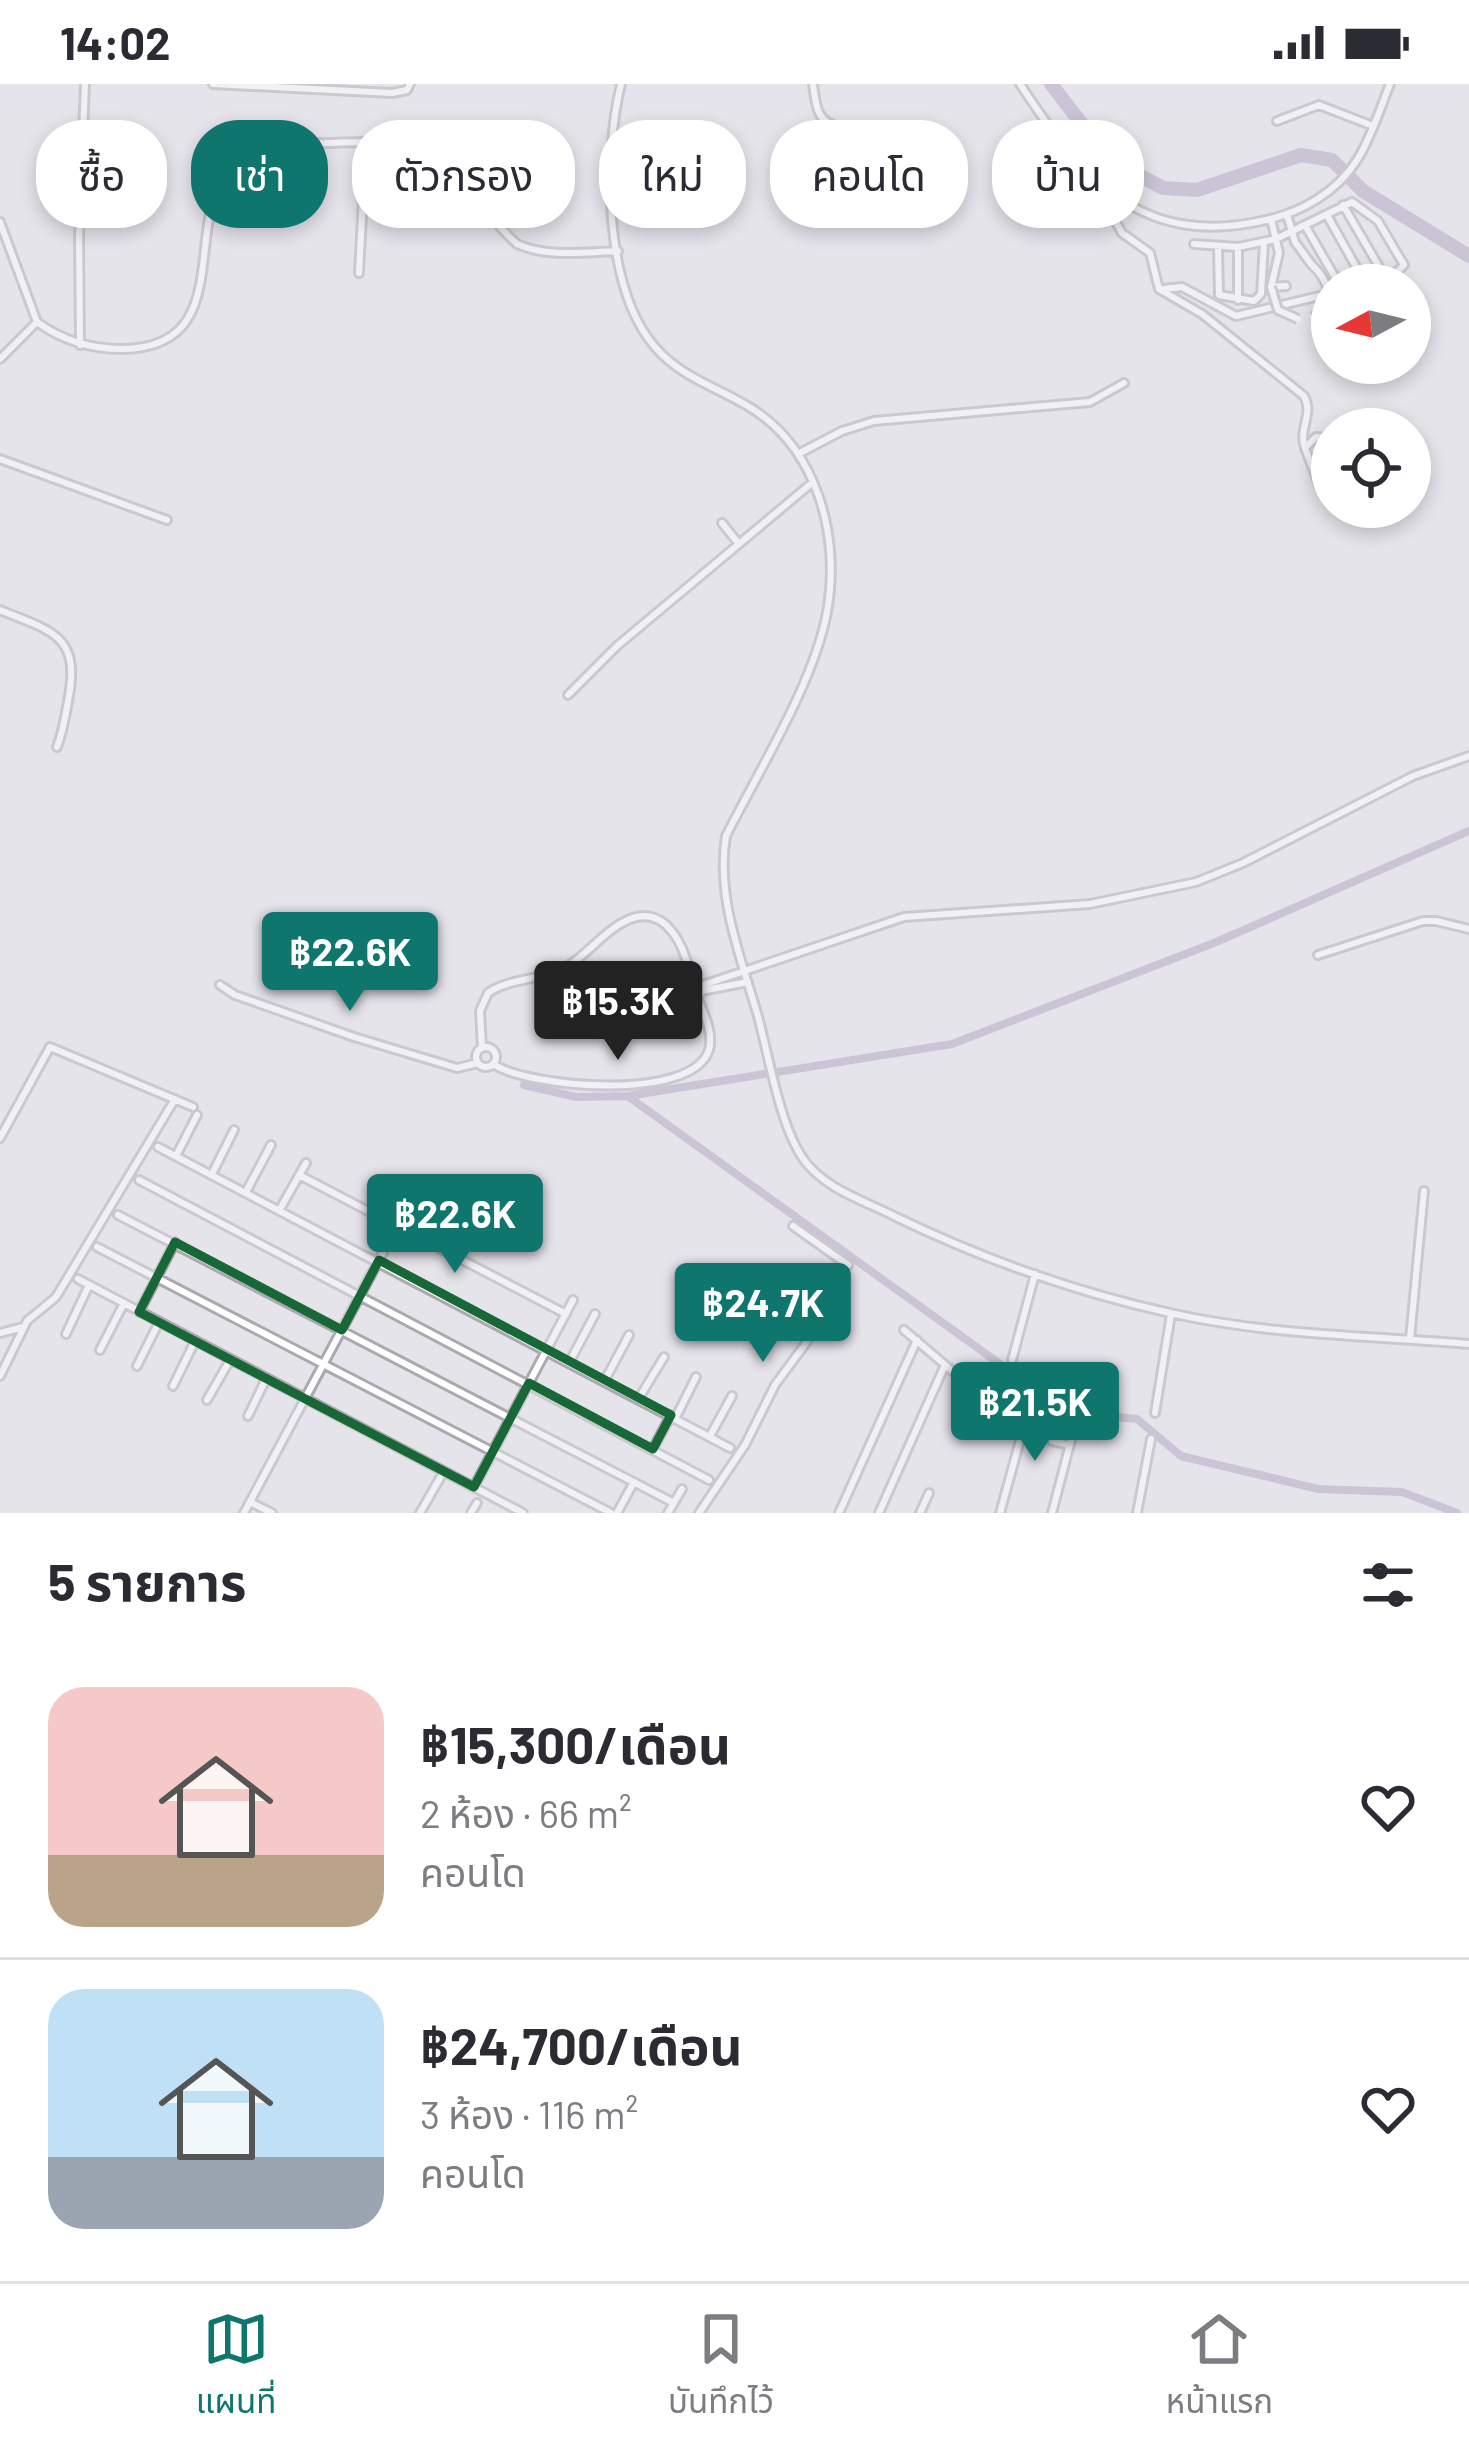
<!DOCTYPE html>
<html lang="th">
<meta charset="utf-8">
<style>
:root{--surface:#fff;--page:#f2f2f3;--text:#2b2b33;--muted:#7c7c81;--line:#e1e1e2;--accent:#0f766e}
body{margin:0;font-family:Barlow,"Noto Sans Thai",sans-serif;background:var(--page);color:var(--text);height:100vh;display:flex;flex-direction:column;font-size:45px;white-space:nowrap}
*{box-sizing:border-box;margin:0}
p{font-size:39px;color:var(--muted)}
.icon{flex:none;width:66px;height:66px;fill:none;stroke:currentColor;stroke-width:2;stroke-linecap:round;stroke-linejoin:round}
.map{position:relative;height:1429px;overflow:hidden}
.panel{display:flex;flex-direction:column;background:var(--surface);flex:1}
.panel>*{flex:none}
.guide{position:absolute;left:36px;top:36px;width:1398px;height:108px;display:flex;gap:24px}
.needle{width:78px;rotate:263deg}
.fabs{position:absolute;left:1311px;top:180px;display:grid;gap:24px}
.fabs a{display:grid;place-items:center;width:120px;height:120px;border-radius:50%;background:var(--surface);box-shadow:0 6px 18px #0003;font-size:60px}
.price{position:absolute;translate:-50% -102px;padding:0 27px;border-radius:12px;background:var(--accent);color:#fff;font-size:39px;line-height:78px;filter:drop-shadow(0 3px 6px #0008)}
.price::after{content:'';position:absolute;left:50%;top:72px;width:36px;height:27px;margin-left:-18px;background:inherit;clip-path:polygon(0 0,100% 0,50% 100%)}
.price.on{background:#222;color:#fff}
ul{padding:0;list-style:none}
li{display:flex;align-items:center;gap:36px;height:300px;padding:0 48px}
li+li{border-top:3px solid var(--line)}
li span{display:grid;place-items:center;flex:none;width:336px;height:240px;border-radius:36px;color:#555}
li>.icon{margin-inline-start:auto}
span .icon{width:144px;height:144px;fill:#fffc;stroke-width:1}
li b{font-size:51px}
h2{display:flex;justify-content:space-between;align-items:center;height:144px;padding:0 48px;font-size:51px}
.tag{padding:0 42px;border-radius:48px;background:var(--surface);box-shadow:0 6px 18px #0003;font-size:42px;line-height:108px}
.tag.on{background:var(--accent);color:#fff}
.status{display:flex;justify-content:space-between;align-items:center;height:84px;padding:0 60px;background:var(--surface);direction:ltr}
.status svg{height:33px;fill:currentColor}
.tabs{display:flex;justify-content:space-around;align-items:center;height:168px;border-top:3px solid var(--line);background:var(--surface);font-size:33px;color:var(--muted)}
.tabs a{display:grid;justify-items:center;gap:6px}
.tabs .on{color:var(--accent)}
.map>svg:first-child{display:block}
</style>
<div class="status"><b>14:02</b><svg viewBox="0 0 49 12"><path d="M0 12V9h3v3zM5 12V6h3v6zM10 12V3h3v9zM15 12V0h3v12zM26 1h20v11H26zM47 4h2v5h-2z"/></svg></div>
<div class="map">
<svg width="1469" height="1429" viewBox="0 0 1469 1429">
<rect width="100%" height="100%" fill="#e6e4eb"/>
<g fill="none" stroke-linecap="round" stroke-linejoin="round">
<path stroke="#a99dbd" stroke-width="8" d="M524,1001L576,1013L628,1012L952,960L1214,859L1469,747
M629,1013L1007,1285L1066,1319L1105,1332L1137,1335L1181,1372L1318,1405L1402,1408L1457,1429"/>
<path stroke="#a99dbd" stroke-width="14" d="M1051,0L1109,75L1163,104L1197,106L1301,71L1332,76L1363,107L1469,172"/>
<g stroke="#aba8b0" stroke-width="12">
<path id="street" d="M213,0L392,9L407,6L410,0
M621,0C603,73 604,204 655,263C681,293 714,302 746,321C817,362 841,452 827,528C814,599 759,686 726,752C716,811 740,872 757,929C769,971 779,1041 804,1076C825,1105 865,1117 896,1133C983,1175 1075,1208 1170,1229C1267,1251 1370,1252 1469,1260
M813,0C816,22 816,39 841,43
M1020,0C1083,96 1142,165 1266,136C1302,128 1337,108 1357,76C1371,54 1380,25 1390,0
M1277,37L1319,21L1373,42
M1097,96L1091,112L1108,124L1122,149L1150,169L1159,205L1202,230L1304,312C1314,331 1298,344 1305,364L1316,353L1332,354
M1073,129L1081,109
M1287,131L1295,158L1311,180
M1328,133L1360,190
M1271,135L1279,169L1271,203L1286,202
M0,138L37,238C63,257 90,265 122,265C239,264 180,135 232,81C256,57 297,60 328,59C361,58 396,54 427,70C465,90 485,132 517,160C548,174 585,168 618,167
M1306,143L1336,195L1376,186L1378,181L1343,121
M1194,160L1238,163L1276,155L1352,118L1378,137L1404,181L1397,188L1355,201
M1218,163L1219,211L1254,217L1261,210L1264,159
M1238,163V216
M359,189L366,58
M1163,205L1182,203L1236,232L1332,209
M80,261L79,154L85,0
M0,275L37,238
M1305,364L1319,401
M798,370L842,347L874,337L1090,318L1124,299
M0,375L167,436
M722,439L739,460
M0,526C54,548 81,552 68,617C65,634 63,648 57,663
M568,611L617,562L813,398
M1318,871L1423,837H1436L1469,845
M687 906a7 7 0 1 1 14 0a7 7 0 1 1-14 0Z
M220,901L235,911L354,953L457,984L478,979
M700,902L904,833L1090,820L1196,798L1243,779L1413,692L1469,672
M701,907L748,898
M476 973a10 10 0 1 1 20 0a10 10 0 1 1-20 0Z
M482,964L480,927L488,909C508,895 537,896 560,886C584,875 598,853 620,840C666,812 686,865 692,899
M493,980C530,1004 692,1018 709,966C714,948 703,928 697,912
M0,1054L50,963L193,1023
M158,1063L730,1364
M176,1072L197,1031
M212,1090L234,1046
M299,1091L566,1230
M139,1096L709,1396
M246,1108L271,1061
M280,1125L306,1079
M118,1131L674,1419
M97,1163L611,1429
M78,1195L523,1429
M139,1228L175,1158
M904,1246L957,1291
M0,1249L23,1243
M66,1250L89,1201
M1410,1255L1424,1107
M100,1266L124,1219
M1012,1276L1035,1190
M570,1277L595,1230
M137,1282L159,1238
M0,1292L27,1237L56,1213L175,1015
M605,1296L629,1251
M173,1302L195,1257
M639,1314L664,1273
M207,1316L230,1276
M1155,1329L1171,1230
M248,1332L266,1295
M676,1333L696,1293
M710,1352L732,1312
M1052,1357L1070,1361
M653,1365L671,1331
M474,1403L573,1216
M250,1418L272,1429
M244,1429L397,1142
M420,1429L440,1394
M471,1429L477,1419
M617,1429L634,1398
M668,1429L682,1405
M699,1429L745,1361L775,1301L806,1259L832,1205L848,1181L793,1142
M839,1429L917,1256
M879,1429L945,1281
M920,1429L929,1409
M1000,1429L1030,1320
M1052,1429L1076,1337
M1137,1429L1151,1355"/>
</g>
<use href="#street" stroke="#fff" stroke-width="6"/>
<g stroke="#aba8b0" stroke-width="12" stroke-linecap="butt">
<path id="street-bridge" d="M1311,180C1329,197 1337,217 1313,233
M1271,203L1278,226L1298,235"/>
</g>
<use href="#street-bridge" stroke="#fff" stroke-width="6"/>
</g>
<path d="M0 0H1469V1429H0ZM175,1158L342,1246L379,1176L671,1331L653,1365L529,1299L474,1403L139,1228Z" fill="#e6e4eb" fill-opacity=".55" fill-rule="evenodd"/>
<path fill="none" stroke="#176737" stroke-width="9" stroke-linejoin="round" d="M175,1158L342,1246L379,1176L671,1331L653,1365L529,1299L474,1403L139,1228Z"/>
</svg>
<div class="fabs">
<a><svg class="needle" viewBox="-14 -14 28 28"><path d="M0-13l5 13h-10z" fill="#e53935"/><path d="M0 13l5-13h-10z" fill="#7c7c81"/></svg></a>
<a><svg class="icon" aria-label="locate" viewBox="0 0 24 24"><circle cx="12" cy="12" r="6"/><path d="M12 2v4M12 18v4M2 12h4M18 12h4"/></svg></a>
</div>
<b class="price" style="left:350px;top:930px">฿22.6K</b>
<b class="price on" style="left:618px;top:979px">฿15.3K</b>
<b class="price" style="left:455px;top:1192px">฿22.6K</b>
<b class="price" style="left:763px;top:1281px">฿24.7K</b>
<b class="price" style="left:1035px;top:1380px">฿21.5K</b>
<div class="guide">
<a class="tag">ซื้อ</a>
<a class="tag on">เช่า</a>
<a class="tag">ตัวกรอง</a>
<a class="tag">ใหม่</a>
<a class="tag">คอนโด</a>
<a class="tag">บ้าน</a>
</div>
</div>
<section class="panel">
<h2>5 รายการ<svg class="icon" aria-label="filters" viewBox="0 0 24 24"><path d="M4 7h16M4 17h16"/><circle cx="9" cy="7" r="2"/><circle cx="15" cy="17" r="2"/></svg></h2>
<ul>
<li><span style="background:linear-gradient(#f6c9c9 70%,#b9a48a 0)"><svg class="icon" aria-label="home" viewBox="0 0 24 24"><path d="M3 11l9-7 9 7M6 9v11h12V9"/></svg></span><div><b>฿15,300/เดือน</b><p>2 ห้อง · 66 m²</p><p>คอนโด</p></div><svg class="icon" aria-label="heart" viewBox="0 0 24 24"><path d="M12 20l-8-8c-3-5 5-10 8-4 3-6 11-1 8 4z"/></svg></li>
<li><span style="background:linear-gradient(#bfe0f5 70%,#9aa5b1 0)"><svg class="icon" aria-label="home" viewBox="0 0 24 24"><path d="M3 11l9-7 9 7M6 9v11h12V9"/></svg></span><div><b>฿24,700/เดือน</b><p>3 ห้อง · 116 m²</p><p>คอนโด</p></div><svg class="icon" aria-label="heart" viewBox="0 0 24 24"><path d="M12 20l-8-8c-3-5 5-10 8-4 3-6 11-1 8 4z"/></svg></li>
</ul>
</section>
<nav class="tabs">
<a class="on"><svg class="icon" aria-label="map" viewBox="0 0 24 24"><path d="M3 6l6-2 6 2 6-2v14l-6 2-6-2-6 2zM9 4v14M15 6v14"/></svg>แผนที่</a>
<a><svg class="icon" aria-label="saved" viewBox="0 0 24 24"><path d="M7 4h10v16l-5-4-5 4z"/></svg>บันทึกไว้</a>
<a><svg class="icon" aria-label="home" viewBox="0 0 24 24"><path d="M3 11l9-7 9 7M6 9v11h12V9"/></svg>หน้าแรก</a>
</nav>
